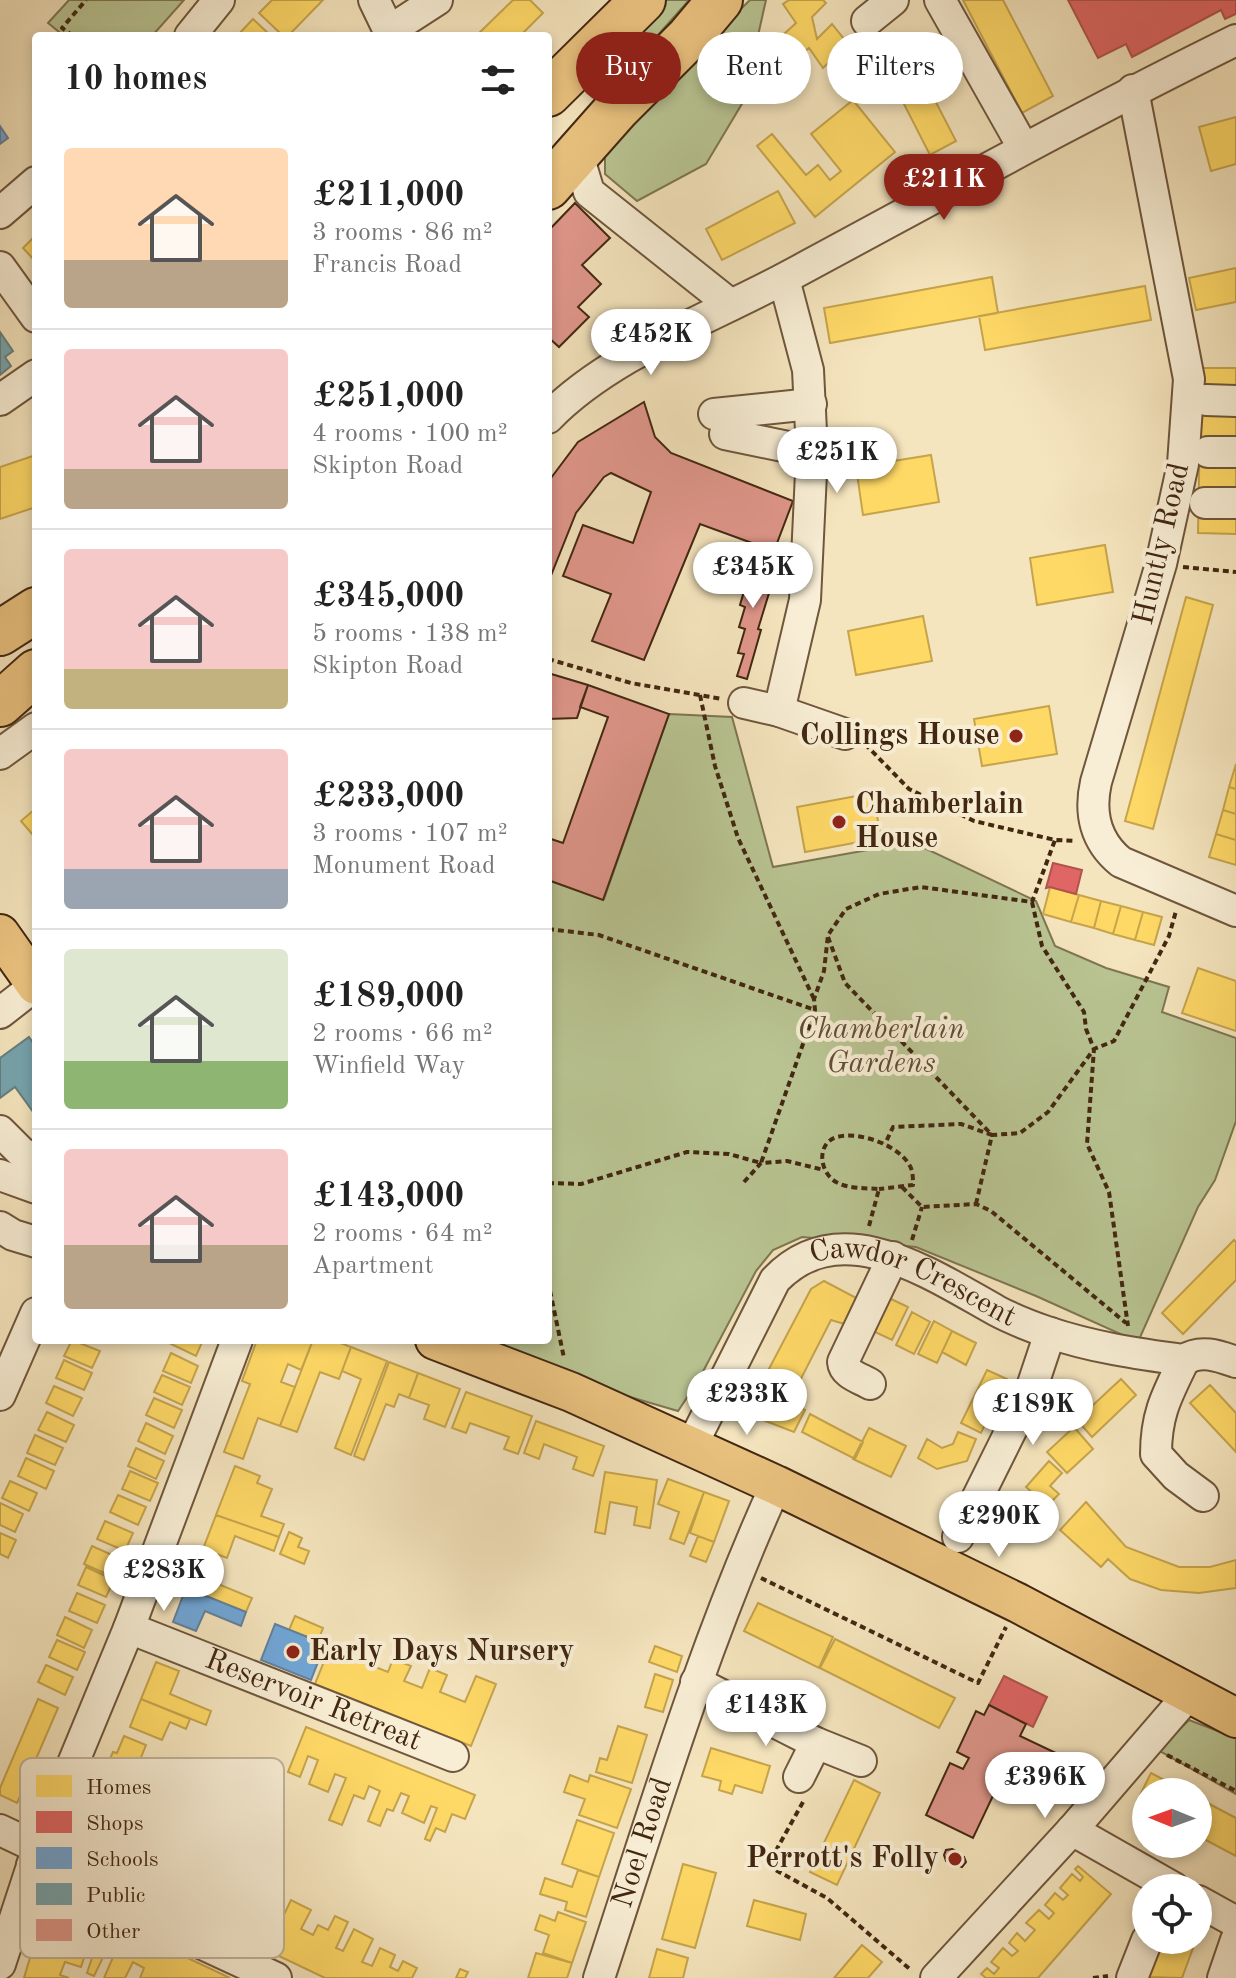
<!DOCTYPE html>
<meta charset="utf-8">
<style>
:root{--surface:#fff;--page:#f2f2f2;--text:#222;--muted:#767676;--line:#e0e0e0;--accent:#8f2418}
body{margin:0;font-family:"Old Standard TT",serif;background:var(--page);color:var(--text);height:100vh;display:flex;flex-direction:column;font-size:30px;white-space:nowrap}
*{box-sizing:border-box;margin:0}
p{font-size:26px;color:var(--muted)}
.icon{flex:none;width:44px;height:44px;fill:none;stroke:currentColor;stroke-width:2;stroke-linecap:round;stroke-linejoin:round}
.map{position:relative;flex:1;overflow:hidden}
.panel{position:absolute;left:32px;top:32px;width:520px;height:1312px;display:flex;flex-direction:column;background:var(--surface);border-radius:8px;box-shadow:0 4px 12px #0003}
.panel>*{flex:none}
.banner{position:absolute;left:576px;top:32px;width:540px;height:72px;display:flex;gap:16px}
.needle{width:52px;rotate:271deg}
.controls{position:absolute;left:1132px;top:1778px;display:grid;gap:16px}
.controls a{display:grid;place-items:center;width:80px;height:80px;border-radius:50%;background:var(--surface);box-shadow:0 4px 12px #0003;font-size:40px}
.price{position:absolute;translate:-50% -68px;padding:0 18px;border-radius:28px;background:#fff;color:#222;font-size:26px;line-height:52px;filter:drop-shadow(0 2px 4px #0008)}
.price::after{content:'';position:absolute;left:50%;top:48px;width:24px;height:18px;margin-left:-12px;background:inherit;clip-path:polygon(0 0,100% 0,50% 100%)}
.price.active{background:var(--accent);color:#fff}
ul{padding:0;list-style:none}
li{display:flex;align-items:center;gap:24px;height:200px;padding:0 32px}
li+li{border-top:2px solid var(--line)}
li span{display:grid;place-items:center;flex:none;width:224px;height:160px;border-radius:8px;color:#555}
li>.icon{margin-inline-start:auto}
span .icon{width:96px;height:96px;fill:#fffc;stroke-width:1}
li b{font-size:34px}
h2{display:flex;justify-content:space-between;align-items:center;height:96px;padding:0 32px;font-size:34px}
.pill{padding:0 28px;border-radius:36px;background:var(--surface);box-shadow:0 4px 12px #0003;font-size:28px;line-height:72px}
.pill.active{background:var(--accent);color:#fff}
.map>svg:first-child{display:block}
</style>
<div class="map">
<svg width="1236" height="1978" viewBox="0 0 1236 1978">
<rect width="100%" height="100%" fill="#f5e5be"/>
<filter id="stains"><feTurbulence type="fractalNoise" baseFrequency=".0025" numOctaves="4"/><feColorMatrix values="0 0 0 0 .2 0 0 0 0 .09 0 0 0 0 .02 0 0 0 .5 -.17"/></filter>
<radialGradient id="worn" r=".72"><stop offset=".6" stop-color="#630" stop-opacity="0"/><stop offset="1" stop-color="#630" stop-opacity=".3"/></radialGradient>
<path fill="#b9c593" stroke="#7e7652" stroke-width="2" d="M69,0H184L152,36H64L48,23Z
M655,0H689L618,80L593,61Z
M750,0H766L743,102L706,164L637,201L605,174V152L634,113Z
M669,714L732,717L773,867L912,842L1036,901L1055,946L1106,968L1169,987L1162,1012L1236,1038V1121L1215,1180L1198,1207L1138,1342L1036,1296L916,1247L802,1237L773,1250L756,1271L698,1381L678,1411L579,1382L472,1340H548V880L604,899Z
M1189,1720L1236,1738V1794L1158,1750Z"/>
<path fill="#ffd966" stroke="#c6a44c" stroke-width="2" d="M272,0H323L288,36H283L259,13Z
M513,0H530L543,13L520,36H476Z
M789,0H823L826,3L812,17L817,39L832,24L848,44L823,68L809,48L790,63L774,43L796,23L783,4Z
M963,0H1003L1053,96L1022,113Z
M253,19L271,36H237Z
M911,54L956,141L930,155L885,67Z
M853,100L895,152L815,217L757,146L772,134L806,175L818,165L830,180L841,171L811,134Z
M1236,117V164L1211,171L1199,127Z
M778,191L795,223L722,260L706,229Z
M36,235V262L23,248Z
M1236,268V302L1196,310L1189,278Z
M992,277L998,313L830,343L824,308Z
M1145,286L1151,320L985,350L979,316Z
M1201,368H1236V534L1198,533Z
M36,455V507L0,519V467Z
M931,455L939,502L863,515L856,467Z
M1105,545L1113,592L1037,605L1030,558Z
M1186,597L1213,605L1153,829L1125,821Z
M923,616L932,661L856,675L848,631Z
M1049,706L1057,754L982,766L974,719Z
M1236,764V789L1229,787Z
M1229,787L1236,789V814L1223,810Z
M873,793L881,838L805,852L797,807Z
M35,809L36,832L33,835L21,821Z
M1223,810L1236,814V840L1216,834Z
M1216,834L1236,840V865L1209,857Z
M1050,887L1079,895L1071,922L1043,914Z
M1079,895L1101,901L1094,928L1071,922Z
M1101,901L1121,906L1113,934L1094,928Z
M1121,906L1143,912L1135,940L1113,934Z
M1143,912L1162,917L1154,945L1135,940Z
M1198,968L1236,981V1031L1182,1013Z
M1234,1240L1236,1242V1280L1183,1334L1162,1313Z
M824,1281L860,1300L848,1325L831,1320L789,1402L805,1410L794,1432L755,1417L751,1403L811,1289Z
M889,1298L908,1307L892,1340L873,1331Z
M912,1312L930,1322L914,1354L896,1345Z
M934,1321L952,1331L937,1363L918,1354Z
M952,1331L976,1343L966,1365L942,1352Z
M72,1340L100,1351L92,1368L64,1356Z
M170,1340H203L196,1356L169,1343Z
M257,1340H313L301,1370L288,1364L281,1382L295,1387L280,1426L258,1418L243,1459L224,1452L250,1384L242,1381Z
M313,1340H333L351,1347L339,1379L320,1372L297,1432L280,1426Z
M351,1347L387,1361L351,1455L335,1448L361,1379L342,1371Z
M171,1353L198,1366L191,1383L163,1371Z
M64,1360L92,1373L84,1390L56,1378Z
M389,1362L418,1373L409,1398L399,1394L394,1407L386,1404L364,1460L354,1456Z
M987,1370L1007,1379L981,1433L961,1423Z
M418,1373L460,1389L445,1427L424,1419L429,1405L409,1398Z
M162,1375L190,1387L182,1405L154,1392Z
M1121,1379L1136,1395L1092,1437L1077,1420Z
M1210,1385L1236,1413V1452L1190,1403Z
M54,1386L82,1398L73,1416L46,1403Z
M466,1392L532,1416L518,1454L504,1449L509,1437L470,1423L466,1433L452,1428Z
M154,1398L182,1410L174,1428L146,1415Z
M47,1412L74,1425L66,1442L38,1430Z
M810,1414L863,1442L855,1459L802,1432Z
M536,1421L604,1446L593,1476L573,1469L577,1457L544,1444L539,1459L524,1453Z
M146,1423L173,1436L165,1454L138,1441Z
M1074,1427L1093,1449L1067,1473L1047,1452Z
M869,1428L906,1446L891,1477L853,1459Z
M958,1432L976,1439L967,1461L937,1469L918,1458L927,1439L942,1448L953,1444Z
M35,1435L63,1448L55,1465L27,1453Z
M136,1448L164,1461L156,1479L128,1466Z
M26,1458L54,1471L46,1489L18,1476Z
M1049,1461L1062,1473L1050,1486L1059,1494L1047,1506L1026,1487Z
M235,1466L260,1476L257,1483L272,1489L261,1516L284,1524L279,1537L216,1515Z
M130,1471L158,1483L150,1501L122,1489Z
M605,1472L657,1480L650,1528L634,1525L637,1507L610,1502L605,1534L595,1532Z
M668,1479L704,1492L684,1544L670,1539L679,1512L658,1504Z
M10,1481L37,1493L29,1511L2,1498Z
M704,1492L729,1501L714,1542L690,1533Z
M118,1495L146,1507L138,1525L110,1512Z
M1086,1502L1126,1547L1179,1567H1210L1236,1560V1588L1199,1593L1161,1590L1130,1579L1108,1559L1101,1567L1060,1530Z
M0,1503L23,1514L15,1532L0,1525Z
M216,1515L279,1537L274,1551L235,1536L227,1558L203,1549Z
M105,1521L133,1533L125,1551L97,1539Z
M289,1532L302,1538L298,1547L309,1551L304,1564L280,1554Z
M0,1533L16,1540L8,1558L0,1554Z
M698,1536L714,1542L706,1562L690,1556Z
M92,1546L119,1558L111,1576L84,1564Z
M199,1557L213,1563L206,1579L252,1598L246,1612L186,1588Z
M86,1567L114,1580L106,1597L78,1585Z
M77,1593L105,1605L97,1623L69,1611Z
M758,1603L833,1637L819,1668L744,1631Z
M295,1616L323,1628L318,1641L289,1630Z
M65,1617L92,1630L84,1648L57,1635Z
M835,1639L955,1698L939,1728L820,1668Z
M57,1640L85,1652L77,1670L49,1657Z
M655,1646L682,1656L677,1672L649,1662Z
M329,1649L388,1672L393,1659L411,1666L404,1681L422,1688L430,1668L447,1675L440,1692L465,1702L476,1676L496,1684L471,1746L315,1684Z
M156,1662L179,1671L170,1694L211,1711L206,1725L141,1699Z
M46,1665L73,1677L65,1695L38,1682Z
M655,1674L673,1680L663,1712L645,1707Z
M38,1699L58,1708L17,1803L0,1795V1788Z
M141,1699L190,1719L186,1729L170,1722L162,1740L130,1727Z
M618,1726L647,1735L632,1783L596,1772L600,1758L607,1760Z
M306,1727L475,1795L465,1819L452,1814L445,1832L436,1828L430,1841L425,1839L437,1808L431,1806L424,1823L402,1813L409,1796L401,1793L393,1811L387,1809L380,1826L368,1821L380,1791L369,1786L364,1799L354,1795L342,1825L329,1820L346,1778L335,1774L328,1792L309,1784L318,1760L308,1756L300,1777L288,1772Z
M124,1736L146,1745L140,1760L167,1771L160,1786L108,1763L113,1752L117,1753Z
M711,1748L770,1766L762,1793L735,1785L732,1794L719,1790L721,1781L702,1776Z
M1151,1773L1187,1792H1146V1809L1136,1803Z
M570,1775L588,1782L590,1775L631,1789L617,1828L579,1815L585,1799L564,1792Z
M854,1780L880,1793L837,1885L810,1872Z
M1198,1798L1236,1818V1856L1198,1836Z
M577,1820L614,1833L599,1877L562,1864Z
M138,1836L158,1845L149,1863L157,1867L166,1849L185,1858L178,1874L186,1878L193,1863L204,1868L197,1882L206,1886L216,1866L225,1870L215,1892L221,1895L231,1873L242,1878L233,1899L251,1907L261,1885L280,1894L269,1915L281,1921L291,1900L311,1910L301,1929L313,1935L318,1925L328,1930L335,1916L348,1922L336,1948L343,1951L354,1929L373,1939L362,1962L372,1966L380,1948L395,1955L390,1967L398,1971L403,1961L417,1968L412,1978H325L118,1879Z
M683,1864L716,1873L695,1948L662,1939Z
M1078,1866L1111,1894L1038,1978H986L981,1974L987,1968L994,1974L999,1968L991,1962L1003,1948L1012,1956L1018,1951L1009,1943L1017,1933L1025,1941L1035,1930L1026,1923L1039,1910L1049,1919L1054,1913L1045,1905L1055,1893L1063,1900L1068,1895L1060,1888L1072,1874L1080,1881L1083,1877L1075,1869Z
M578,1870L599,1877L586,1917L565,1910L567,1902L540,1894L545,1878L572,1887Z
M50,1890L98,1916L94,1931L75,1925L70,1943L87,1949L81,1967L65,1962L60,1975L69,1978H24Z
M754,1900L806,1914L800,1940L747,1926Z
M558,1912L586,1922L572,1963L543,1953L549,1935L535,1930L540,1915L555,1921Z
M105,1919L230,1978H140L144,1968L133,1962L125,1978H104L114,1955L106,1951L94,1976L87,1973Z
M1174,1940H1196L1182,1978L1147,1977L1158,1946L1170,1950Z
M862,1945L882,1962L868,1978H834Z
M657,1949L688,1958L683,1978H649Z
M536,1953L572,1963L567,1978H528Z
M460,1969L468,1972L465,1978H456Z"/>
<path fill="#e06666" stroke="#b1534c" stroke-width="2" d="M1068,0H1236V14L1225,19L1221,10L1132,57L1126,44L1098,58Z
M1053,863L1082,870L1076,894L1050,887L1046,888Z
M1004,1676L1047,1697L1033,1727L989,1705Z"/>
<path fill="#6fa8dc" stroke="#62819f" stroke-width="2" d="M0,126L8,138L0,144Z
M186,1588L246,1612L241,1626L205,1611L196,1631L173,1622Z
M275,1624L325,1644L311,1680L261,1660Z"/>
<path fill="#76a5af" stroke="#667f80" stroke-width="2" d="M0,332L13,351L5,357L11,366L0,375Z
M29,1037L36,1047V1116L15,1087L0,1098V1058Z"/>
<path fill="#e1978c" stroke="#422711" stroke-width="2" d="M575,203L610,238L582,265L601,284L578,307L589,317L559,347L548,337V231Z
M644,402L655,437L671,453L793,501L774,551L700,524L644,660L592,641L611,594L563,576L583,525L633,543L651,492L611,473L604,477L576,513L548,583V482L578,442Z
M755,554L773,559L764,591L769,593L758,629L761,630L747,679L737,676L744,654L738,653L745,629L739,627L745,607L740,605Z
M548,673L588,685L577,718L548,719Z
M588,685L669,714L603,900L548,880V838L563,843L608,717L580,707Z
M989,1705L1026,1724L1020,1736L1058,1754L1036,1800L999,1783L973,1838L926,1815L950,1763L963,1769L969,1758L957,1752L976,1711L984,1715Z
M952,1849L958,1852V1856L964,1857L966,1862L962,1867L946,1861L944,1855L946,1850Z"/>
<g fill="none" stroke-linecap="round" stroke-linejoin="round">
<g stroke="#6f563c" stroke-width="34">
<g id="minor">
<path d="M374,0L389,31L396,36"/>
<path d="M940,0L1023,147"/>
<path d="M867,21L893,0"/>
<path d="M389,31L437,0"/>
<path d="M190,36L219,0"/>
<path d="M1133,90L1189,379L1183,464L1161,564L1096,782C1089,813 1095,841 1121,862L1236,911"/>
<path d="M578,155L589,192L731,305"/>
<path d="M0,213L36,182"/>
<path d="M0,267L36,317"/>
<path d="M0,400L36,375"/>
<path d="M1206,400L1236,401"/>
<path d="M714,414L811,404"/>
<path d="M548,418C609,355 709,319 787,277C936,197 1083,115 1236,40"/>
<path d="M725,434L812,452"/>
<path d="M1208,452H1236"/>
<path d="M1205,503H1236"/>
<path d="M744,703L779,711L845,734"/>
<path d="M779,711L805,600L812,452L808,370L784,279"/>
<path d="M0,754L36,728"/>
<path d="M0,1013L36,985"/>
<path d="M0,1131L22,1153L36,1160"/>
<path d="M0,1175L36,1188"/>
<path d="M0,1227L13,1235L36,1242"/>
<path d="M1184,1360C1167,1395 1156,1414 1156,1454L1176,1476L1203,1496"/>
<path d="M870,1384C860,1378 844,1374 843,1362L893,1257"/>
<path d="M0,1395L36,1313"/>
<path id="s1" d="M692,1445L775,1280C841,1211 932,1275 997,1311C1012,1319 1030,1326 1047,1332C1091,1347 1138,1354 1184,1360C1201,1349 1219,1356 1236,1362"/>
<path d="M958,1537L1031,1390L1050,1333"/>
<path id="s2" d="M129,1628L453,1756"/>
<path d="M696,1682L816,1743L861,1761"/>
<path d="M799,1777L816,1743"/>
<path d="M0,1830L38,1848"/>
<path d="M1072,1830L1174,1888"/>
<path d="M32,1865L276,1978"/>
<path d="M1198,1901L1236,1922"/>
<path d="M0,1964L38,1848L129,1628L237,1340"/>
<path id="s3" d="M599,1978C654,1811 703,1645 776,1485"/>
<path d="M936,1978L1072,1830L1190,1693"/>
<path d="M1132,1978L1147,1940"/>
<path d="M1223,1978L1236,1940"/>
</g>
</g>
<g stroke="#422711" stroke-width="42">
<path id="major" d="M0,934L36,985
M435,1340L571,1392L776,1485L1018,1603L1236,1718"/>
</g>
<g stroke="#422711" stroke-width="48">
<path id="highway" d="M548,94L643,0
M548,187L617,109L689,37L720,0
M0,633L36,610
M0,704L36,672"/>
</g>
<path stroke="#422711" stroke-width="4" stroke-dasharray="6 4" stroke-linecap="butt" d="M73,36L62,28L86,0
M1183,567L1236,572
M548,659L631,683L722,699
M700,695L715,766L738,838L814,999
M865,744L909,789L974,821L1055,840L1076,841
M1032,902L1042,946L1084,1012L1086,1029L1094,1049L1087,1144L1109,1192L1128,1326
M548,929L599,935L815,1010
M828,937L845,983L992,1135L961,1124L893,1127L885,1144
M744,1182L761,1163L787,1161L824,1170
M548,1183L581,1184L687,1152L729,1154L761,1163L815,1010L814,999L824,971L828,935L846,909L879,894L921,887L1032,902L1055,840
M902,1187L922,1207L976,1204L991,1211L1126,1323
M976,1204L992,1135L1020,1133L1048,1112L1094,1049L1114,1041L1169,936L1176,911
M869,1226L879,1189C866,1188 848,1189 836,1182C819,1172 816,1143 837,1137C859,1131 899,1145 910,1166C913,1171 913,1179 913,1185L879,1189
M912,1240L922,1207
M548,1281L564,1358
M761,1578L978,1683L1006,1627
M1167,1755L1236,1791
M803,1802L774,1854L770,1867L827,1898L912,1971
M1093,1978L1108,1976"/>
<use href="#minor" stroke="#f8eed5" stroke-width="30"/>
<use href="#major" stroke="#eac27f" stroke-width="38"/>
<use href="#highway" stroke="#eac27f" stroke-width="44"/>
</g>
<g fill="#8f2418" stroke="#f8eed5" stroke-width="3">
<circle cx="1016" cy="736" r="8"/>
<circle cx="839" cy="822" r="8"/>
<circle cx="293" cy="1652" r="8"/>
<circle cx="955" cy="1859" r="8"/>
</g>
<g text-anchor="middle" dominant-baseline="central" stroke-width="8" stroke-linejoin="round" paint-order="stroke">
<g font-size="30" fill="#422711" stroke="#f8eed5">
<text transform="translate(1162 544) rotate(-77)">Huntly Road</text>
<text stroke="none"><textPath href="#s1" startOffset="338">Cawdor Crescent</textPath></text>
<text stroke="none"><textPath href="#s2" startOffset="198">Reservoir Retreat</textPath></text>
<text stroke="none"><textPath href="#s3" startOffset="142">Noel Road</textPath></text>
</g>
<g font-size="30" font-weight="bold" fill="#422711" stroke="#f8eed5" text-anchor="end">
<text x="1000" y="736">Collings House</text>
<text x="855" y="805" text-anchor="start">Chamberlain<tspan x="855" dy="34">House</tspan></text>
<text x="309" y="1652" text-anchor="start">Early Days Nursery</text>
<text x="939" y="1859">Perrott's Folly</text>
</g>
<g font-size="30" font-style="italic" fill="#604e32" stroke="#f8eed5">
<text x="881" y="1030">Chamberlain<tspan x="881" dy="34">Gardens</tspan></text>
</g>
</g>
<rect x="20" y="1758" width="264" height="200" rx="12" fill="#f8eed5" stroke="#c1b29a" stroke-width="2"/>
<rect x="36" y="1775" width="36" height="22" fill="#ffd966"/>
<rect x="36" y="1811" width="36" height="22" fill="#e06666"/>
<rect x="36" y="1847" width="36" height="22" fill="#6fa8dc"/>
<rect x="36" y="1883" width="36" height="22" fill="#76a5af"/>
<rect x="36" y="1919" width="36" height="22" fill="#e1978c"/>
<g font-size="22" fill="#422711">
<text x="86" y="1794">Homes</text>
<text x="86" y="1830">Shops</text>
<text x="86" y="1866">Schools</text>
<text x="86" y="1902">Public</text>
<text x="86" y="1938">Other</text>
</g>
<rect width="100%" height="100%" filter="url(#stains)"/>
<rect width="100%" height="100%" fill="url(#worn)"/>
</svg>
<div class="controls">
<a><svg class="needle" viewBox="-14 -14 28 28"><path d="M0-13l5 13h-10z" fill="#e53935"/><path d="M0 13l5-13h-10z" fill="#767676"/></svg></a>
<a><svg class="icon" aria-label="locate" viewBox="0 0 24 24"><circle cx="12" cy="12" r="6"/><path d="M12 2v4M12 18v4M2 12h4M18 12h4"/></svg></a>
</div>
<b class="price active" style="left:944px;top:222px">£211K</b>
<b class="price" style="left:651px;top:377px">£452K</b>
<b class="price" style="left:837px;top:495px">£251K</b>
<b class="price" style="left:753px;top:610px">£345K</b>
<b class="price" style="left:747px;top:1437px">£233K</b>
<b class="price" style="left:1033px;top:1447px">£189K</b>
<b class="price" style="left:999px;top:1559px">£290K</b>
<b class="price" style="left:164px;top:1613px">£283K</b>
<b class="price" style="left:766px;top:1748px">£143K</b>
<b class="price" style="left:1045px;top:1820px">£396K</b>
<div class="banner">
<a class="pill active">Buy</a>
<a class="pill">Rent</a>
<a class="pill">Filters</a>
</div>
<section class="panel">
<h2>10 homes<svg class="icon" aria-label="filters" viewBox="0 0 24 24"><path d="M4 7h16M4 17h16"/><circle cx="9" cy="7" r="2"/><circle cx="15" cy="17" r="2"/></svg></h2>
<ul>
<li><span style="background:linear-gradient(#ffd9b3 70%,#b9a48a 0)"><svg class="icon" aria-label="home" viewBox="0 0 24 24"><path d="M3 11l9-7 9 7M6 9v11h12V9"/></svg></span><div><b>£211,000</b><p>3 rooms · 86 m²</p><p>Francis Road</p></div></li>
<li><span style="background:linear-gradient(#f6c9c9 75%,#b9a48a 0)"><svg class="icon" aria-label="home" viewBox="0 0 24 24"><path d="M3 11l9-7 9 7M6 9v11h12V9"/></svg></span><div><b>£251,000</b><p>4 rooms · 100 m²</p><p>Skipton Road</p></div></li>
<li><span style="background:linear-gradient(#f6c9c9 75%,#c2b280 0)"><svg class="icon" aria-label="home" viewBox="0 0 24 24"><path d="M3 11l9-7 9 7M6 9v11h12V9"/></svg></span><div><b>£345,000</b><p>5 rooms · 138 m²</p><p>Skipton Road</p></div></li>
<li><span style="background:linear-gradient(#f6c9c9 75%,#9aa5b1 0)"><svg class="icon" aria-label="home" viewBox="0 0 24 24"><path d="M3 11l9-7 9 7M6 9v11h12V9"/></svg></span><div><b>£233,000</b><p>3 rooms · 107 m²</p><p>Monument Road</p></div></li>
<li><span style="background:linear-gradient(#dfe7d0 70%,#8fb573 0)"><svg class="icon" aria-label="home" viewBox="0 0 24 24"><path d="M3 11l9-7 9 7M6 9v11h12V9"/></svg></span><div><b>£189,000</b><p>2 rooms · 66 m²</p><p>Winfield Way</p></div></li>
<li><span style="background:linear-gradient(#f6c9c9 60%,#b9a48a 0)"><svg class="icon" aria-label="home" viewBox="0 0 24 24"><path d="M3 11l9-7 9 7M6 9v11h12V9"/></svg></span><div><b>£143,000</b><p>2 rooms · 64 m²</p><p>Apartment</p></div></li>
</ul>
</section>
</div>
